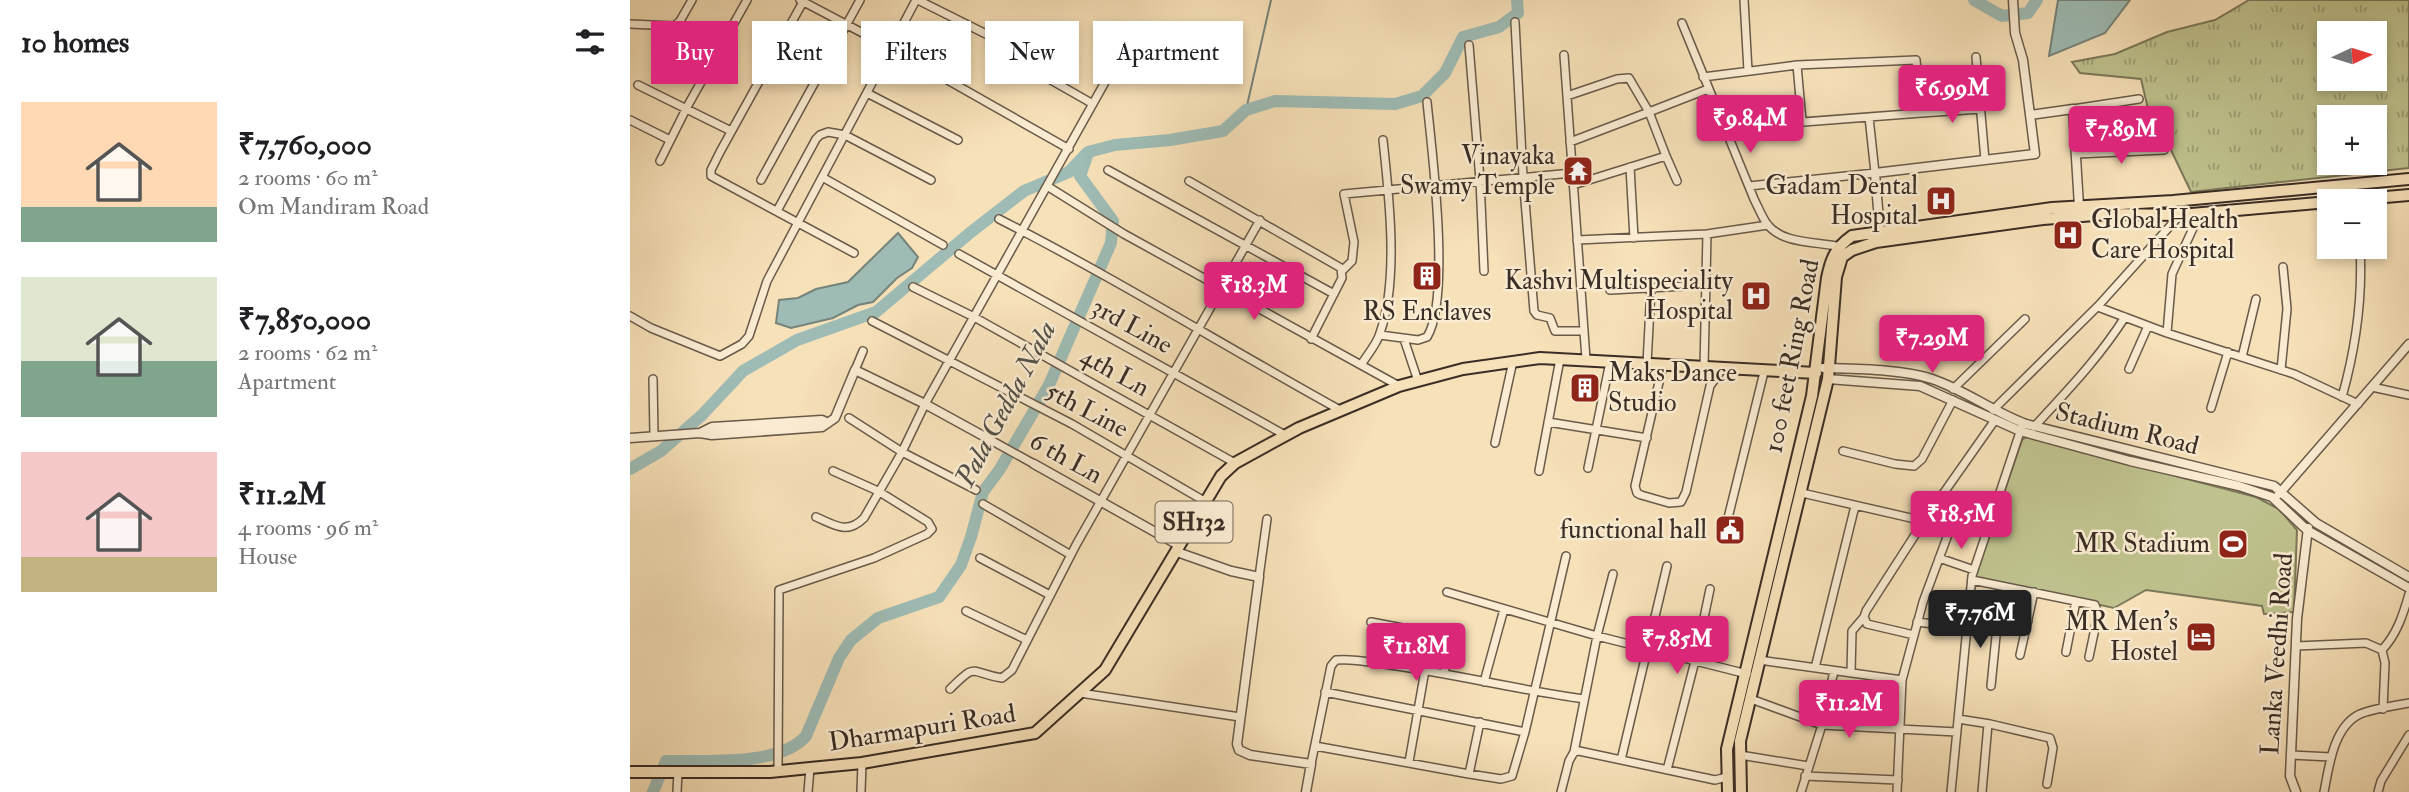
<!DOCTYPE html>
<meta charset="utf-8">
<style>
:root{--surface:#fff;--page:#f2f2f2;--text:#202124;--muted:#757577;--accent:#db2777}
body{margin:0;font-family:"IM FELL Double Pica",serif;background:var(--page);color:var(--text);height:100vh;display:flex;flex-direction:column;font-size:26px;white-space:nowrap}
*{box-sizing:border-box;margin:0}
p{font-size:23px;color:var(--muted)}
.icon{flex:none;width:38px;height:38px;fill:none;stroke:currentColor;stroke-width:2;stroke-linecap:round;stroke-linejoin:round}
.map{position:relative;flex:1;overflow:hidden}
.side{display:flex;flex-direction:column;background:var(--surface);width:630px}
.side>*{flex:none}
.top-card{position:absolute;left:21px;top:21px;width:665px;height:63px;display:flex;gap:14px}
.needle{width:46px;rotate:86deg}
.tools{position:absolute;left:1687px;top:21px;display:grid;gap:14px}
.tools a{display:grid;place-items:center;width:70px;height:70px;border-radius:0px;background:var(--surface);box-shadow:0 4px 10px #0003;font-size:35px}
.price{position:absolute;translate:-50% -60px;padding:0 16px;border-radius:7px;background:var(--accent);color:#fff;font-size:23px;line-height:46px;filter:drop-shadow(0 2px 4px #0008)}
.price::after{content:'';position:absolute;left:50%;top:42px;width:21px;height:16px;margin-left:-10px;background:inherit;clip-path:polygon(0 0,100% 0,50% 100%)}
.price.on{background:#222;color:#fff}
ul{padding:0;list-style:none}
li{display:flex;align-items:center;gap:21px;height:175px;padding:0 21px}
li span{display:grid;place-items:center;flex:none;width:196px;height:140px;border-radius:0px;color:#555}
li>.icon{margin-inline-start:auto}
span .icon{width:84px;height:84px;fill:#fffc;stroke-width:1}
li b{font-size:30px}
h2{display:flex;justify-content:space-between;align-items:center;height:84px;padding:0 21px;font-size:30px}
.chip{padding:0 24px;border-radius:0px;background:var(--surface);box-shadow:0 4px 10px #0003;font-size:24px;line-height:63px}
.chip.on{background:var(--accent);color:#fff}
main{display:flex;flex:1;min-height:0}
.map>svg:first-child{display:block}
</style>
<main>
<section class="side">
<h2>10 homes<svg class="icon" aria-label="filters" viewBox="0 0 24 24"><path d="M4 7h16M4 17h16"/><circle cx="9" cy="7" r="2"/><circle cx="15" cy="17" r="2"/></svg></h2>
<ul>
<li><span style="background:linear-gradient(#ffd9b3 75%,#7fa58c 0)"><svg class="icon" aria-label="home" viewBox="0 0 24 24"><path d="M3 11l9-7 9 7M6 9v11h12V9"/></svg></span><div><b>₹7,760,000</b><p>2 rooms · 60 m²</p><p>Om Mandiram Road</p></div></li>
<li><span style="background:linear-gradient(#dfe7d0 60%,#7fa58c 0)"><svg class="icon" aria-label="home" viewBox="0 0 24 24"><path d="M3 11l9-7 9 7M6 9v11h12V9"/></svg></span><div><b>₹7,850,000</b><p>2 rooms · 62 m²</p><p>Apartment</p></div></li>
<li><span style="background:linear-gradient(#f6c9c9 75%,#c2b280 0)"><svg class="icon" aria-label="home" viewBox="0 0 24 24"><path d="M3 11l9-7 9 7M6 9v11h12V9"/></svg></span><div><b>₹11.2M</b><p>4 rooms · 96 m²</p><p>House</p></div></li>
</ul>
</section>
<div class="map">
<svg width="1779" height="792" viewBox="0 0 1779 792">
<defs>
<pattern id="grass-tufts" width="24" height="20" patternUnits="userSpaceOnUse" patternTransform="scale(1.75)"><rect width="24" height="20" fill="#bfc28e"/><path d="M3 7l-1-3M5 7V3M7 7l1-3M15 17l-1-3M17 17v-4M19 17l1-3" fill="none" stroke="#9c9e74"/></pattern>
</defs>
<rect width="100%" height="100%" fill="#f7e1b9"/>
<filter id="stains"><feTurbulence type="fractalNoise" baseFrequency=".00286" numOctaves="4"/><feColorMatrix values="0 0 0 0 .2 0 0 0 0 .09 0 0 0 0 .02 0 0 0 .5 -.17"/></filter>
<radialGradient id="worn" r=".72"><stop offset=".6" stop-color="#630" stop-opacity="0"/><stop offset="1" stop-color="#630" stop-opacity=".3"/></radialGradient>
<path fill="url(#grass-tufts)" stroke="#7c785a" stroke-width="2" fill-rule="evenodd" d="M1619,0H1779V168L1561,192L1541,150L1526,143L1511,79L1450,73L1442,62L1485,54L1537,32L1585,20ZM1699,33H1745V79H1699ZM1699,117H1745V163H1699Z"/>
<path fill="#bfc28e" stroke="#7c785a" stroke-width="2" d="M1396,437L1626,497L1649,509L1667,530L1664,612L1634,614L1632,606L1516,590L1484,608L1345,578L1392,440Z"/>
<path fill="#9ebcb5" stroke="#76837b" stroke-width="2" d="M1428,0H1500L1475,33L1419,56Z
M268,233L288,257L282,268L267,278L243,302L228,305L203,318L161,328L146,323L149,300L168,298L186,289L218,282Z"/>
<g fill="none" stroke-linecap="round" stroke-linejoin="round">
<path stroke="#76837b" stroke-width="2" d="M616,110L641,0"/>
<path stroke="#9ebcb5" stroke-width="12" d="M1344,0L1372,16L1398,13L1407,0
M0,469L31,451L72,415L113,371L167,340L246,312L341,232L394,191L439,172L458,152L485,145L540,140L593,131L616,110L645,101L765,104L792,96L815,73L833,37L869,27L888,13L887,0
M23,792L36,761C75,760 149,767 176,736L209,658L221,640L248,618L309,597L331,565L341,537L353,492L370,469L419,385L481,243L483,221L450,176L457,156"/>
<g stroke="#695a4a" stroke-width="10">
<path id="minor" d="M170,0L261,48L439,149
M174,0L90,152L81,170V176L224,253
M288,0L366,39
M1114,0L1118,71
M885,22L893,176L904,311L907,315L920,318L925,331H954
M1052,23L1124,199C1128,207 1132,217 1137,224C1153,245 1188,241 1211,247
M0,24L44,26L50,21L62,0
M839,45L850,180L854,271
M934,55L956,359
M1346,57L1355,160
M1167,65L1172,121
M398,67L463,104
M1073,77L1167,65L1286,60L1291,113L1094,128
M8,85L101,131
M237,93L328,140
M937,96L987,79L999,78L1019,112L1078,89
M1443,109L1509,99
M1291,113L1351,109
M0,120L40,140
M940,142L1019,112L1036,156L943,185
M1446,154L1534,150
M1036,156L1047,181
M30,161L57,107L117,0
M1000,167L1004,238
M478,170L704,294
M192,177L313,245
M131,180L230,0
M559,181L711,268L712,278L681,339
M417,186L494,234L769,386
M1119,186L1245,173L1239,117
M147,211L186,139L190,135L198,132L215,135L301,180
M369,219C485,278 596,347 710,410
M947,240L1077,234L1138,225
M329,254L655,435
M712,271L722,261L724,242L714,194L942,173
M283,287L344,317L605,463
M980,290L1076,285
M1468,307L1537,333L1664,374L1728,404
M0,316L21,328L90,356L112,344L119,336L137,281L286,0
M242,321L442,424L576,502
M1537,333L1542,274L1570,213
M750,335L788,340L797,337C821,299 802,151 797,102
M774,339L788,381
M1612,357L1626,299
M1017,364L1021,288
M731,365C737,355 747,344 750,333C769,280 759,196 753,140
M1033,365L1005,486L1007,493L1011,495L1039,503L1051,502L1056,492L1080,386L1092,369
M1074,368L1077,234
M1499,369L1518,326
M225,370L233,351
M1651,370L1657,309L1653,267
M23,379L24,436
M1742,387L1779,395
M1323,389L1395,319
M1712,397C1726,347 1733,299 1730,247
M1581,408L1598,352
M1363,410L1469,305L1550,215
M219,418L272,452L346,490
M918,422L1017,438
M1404,427C1436,392 1469,358 1495,317
M357,438L404,464
M865,443L883,361
M1213,451L1265,464L1284,466L1292,459L1323,400
M958,468L980,362
M909,471L930,359
M1172,493L1294,521
M353,504L441,555
M186,517C205,525 217,535 234,518L272,452L295,404L484,66
M1097,522L1134,372
M350,558L420,595
M1309,558L1344,570
M629,577L637,519
M1342,580L1465,605L1468,614L1459,657
M817,592L967,636L1117,674
M1339,610L1398,621
M336,611L397,640
M741,622L778,629L780,637L774,667
M1287,622L1337,628
M1284,635L1237,624L1234,617L1236,611L1294,521L1365,420
M1666,646L1736,643L1752,650L1755,663L1753,709
M1752,650C1767,634 1773,615 1779,594
M1436,652L1446,601
M1390,655L1404,592
M1129,660L1272,680
M1185,668L1225,506
M1221,673L1222,631L1234,617
M814,674L822,632
M854,682L874,609
M1361,686L1368,616
M320,689C348,661 339,673 372,678L382,670L446,545L630,220
M695,692L895,732
M450,693L610,717
M1121,699L1192,725L1327,732
M1328,719L1360,724L1420,738L1423,748L1417,784
M685,746L839,774L871,779L882,776L895,732L936,556
M944,752L967,636L983,574
M1110,755L1178,766
M1661,755L1701,757
M991,760L1037,566
M779,762L795,670
M681,764L701,666L706,660C723,658 743,663 760,665C825,674 889,690 954,699
M1037,770L1065,661L1080,589
M148,771L149,590L244,558L297,534L302,529L298,522L248,491L203,471
M839,774L850,722
M1175,776L1268,780
M47,792L48,772
M178,792L180,768
M231,792L232,763
M931,792L939,761L944,752L949,751L1085,780L1097,777
M1171,792L1192,725L1204,671
M1267,792L1272,680L1293,602L1323,521
M1321,792L1342,576L1393,423
M1352,792L1358,724
M1694,792C1699,767 1703,727 1730,714C1745,708 1764,706 1779,703
M1748,792L1751,781L1779,735"/>
</g>
<g stroke="#695a4a" stroke-width="11">
<path id="tertiary" d="M1400,115L1443,109L1449,206
M1250,232L1245,173L1405,154L1393,60L1385,33L1383,0
M1193,368C1224,369 1274,369 1302,379C1335,390 1363,412 1396,424L1644,486L1686,523L1779,577
M1198,379L1290,386L1390,431L1500,461L1609,486L1642,497L1677,530L1779,588
M70,433L82,427L192,420L198,423
M0,438L70,433L82,435L192,427L205,418L225,370L295,404L357,438
M404,464L550,546
M1649,494L1779,344
M547,552L601,571L629,577L607,744L609,750L620,755L681,764L676,792
M1666,792L1660,776L1667,619L1678,528"/>
</g>
<g stroke="#3a2d25" stroke-width="14">
<path id="primary" d="M0,772H140L180,768L232,763L405,733L475,670L591,476L605,463L669,428L769,386L833,369L910,358L1186,373
M1098,792L1097,749L1182,396L1197,278C1201,259 1205,248 1222,236L1422,208L1543,201L1779,179
M1111,792L1110,741L1198,379L1206,277L1212,257L1222,250L1246,242L1413,219L1478,214L1550,215L1779,195"/>
</g>
<use href="#minor" stroke="#faecd2" stroke-width="7"/>
<use href="#tertiary" stroke="#faecd2" stroke-width="8"/>
<use href="#primary" stroke="#f7e1b9" stroke-width="10"/>
</g>
<defs>
<g id="temple-square" transform="scale(1.575)"><rect x="-9" y="-9" width="18" height="18" rx="4" fill="#8f2418" stroke="#faecd2"/><path d="M0-6L5-2H3V0L6.5 2.5H4V6H1.5V3h-3V6H-4V2.5H-6.5L-3 0V-2H-5Z" fill="#fff"/></g>
<g id="hospital-square" transform="scale(1.575)"><rect x="-9" y="-9" width="18" height="18" rx="4" fill="#8f2418" stroke="#faecd2"/><path d="M-5-5h3v3.5h4V-5h3V5h-3V1.5h-4V5h-3Z" fill="#fff"/></g>
<g id="building-square" transform="scale(1.575)"><rect x="-9" y="-9" width="18" height="18" rx="4" fill="#8f2418" stroke="#faecd2"/><path d="M-4-6H4V6H1V3H-1V6H-4ZM-2.5-4.3h1.7v1.8h-1.7ZM.8-4.3h1.7v1.8H.8ZM-2.5-1h1.7V.8h-1.7ZM.8-1h1.7V.8H.8Z" fill="#fff"/></g>
<g id="civic-square" transform="scale(1.575)"><rect x="-9" y="-9" width="18" height="18" rx="4" fill="#8f2418" stroke="#faecd2"/><path d="M-.6-6.5H3V-4.5H.6V-3L4-1V1h2V6H-6V1h2V-1L-.6-3ZM-1.2 2.5V6h2.4V2.5Z" fill="#fff"/></g>
<g id="stadium-square" transform="scale(1.575)"><rect x="-9" y="-9" width="18" height="18" rx="4" fill="#8f2418" stroke="#faecd2"/><path d="M0-5a6.5 5 0 1 0 0 10a6.5 5 0 1 0 0-10ZM-3.5-1.8h7v3.6h-7Z" fill="#fff"/></g>
<g id="hotel-square" transform="scale(1.575)"><rect x="-9" y="-9" width="18" height="18" rx="4" fill="#8f2418" stroke="#faecd2"/><path d="M-6-4.5h1.5V1H6V5H4.5V3h-9V5H-6ZM-4 0a1.8 1.8 0 1 1 3.6 0ZM.5 0V-2.5h3Q6-2.5 6 0Z" fill="#fff"/></g>
</defs>
<g fill-rule="evenodd">
<use href="#temple-square" x="948" y="171"/>
<use href="#hospital-square" x="1311" y="201"/>
<use href="#hospital-square" x="1438" y="235"/>
<use href="#building-square" x="797" y="276"/>
<use href="#hospital-square" x="1126" y="296"/>
<use href="#building-square" x="955" y="388"/>
<use href="#civic-square" x="1100" y="530"/>
<use href="#stadium-square" x="1603" y="544"/>
<use href="#hotel-square" x="1571" y="637"/>
</g>
<g text-anchor="middle" dominant-baseline="central" stroke-width="5" stroke-linejoin="round" paint-order="stroke">
<rect fill="#faecd2" stroke="#746659" stroke-width="2" x="525.5" y="501.5" width="77" height="41" rx="5"/>
<g font-size="24" font-weight="bold" fill="#3a2d25">
<text x="564" y="522">SH132</text>
</g>
<g font-size="26" fill="#3a2d25" stroke="#faecd2" text-anchor="end">
<text x="925" y="156">Vinayaka<tspan x="925" dy="30">Swamy Temple</tspan></text>
<text x="1288" y="186">Gadam Dental<tspan x="1288" dy="30">Hospital</tspan></text>
<text x="1461" y="220" text-anchor="start">Global Health<tspan x="1461" dy="30">Care Hospital</tspan></text>
<text x="1103" y="281">Kashvi Multispeciality<tspan x="1103" dy="30">Hospital</tspan></text>
<text x="797" y="312" text-anchor="middle">RS Enclaves</text>
<text x="978" y="373" text-anchor="start">Maks Dance<tspan x="978" dy="30">Studio</tspan></text>
<text x="1077" y="530">functional hall</text>
<text x="1580" y="544">MR Stadium</text>
<text x="1548" y="622">MR Men's<tspan x="1548" dy="30">Hostel</tspan></text>
</g>
<g font-size="26" fill="#3a2d25" stroke="#faecd2">
<text transform="translate(502 326) rotate(29)">3rd Line</text>
<text transform="translate(1162 356) rotate(-79)">100 feet Ring Road</text>
<text transform="translate(485 372) rotate(29)">4th Ln</text>
<text transform="translate(457 410) rotate(28)">5th Line</text>
<text transform="translate(1497 429) rotate(14)">Stadium Road</text>
<text transform="translate(436 458) rotate(29)">6 th Ln</text>
<text transform="translate(1647 654) rotate(-86)">Lanka Veedhi Road</text>
<text transform="translate(292 728) rotate(-9)">Dharmapuri Road</text>
</g>
<g font-size="28" font-style="italic" fill="#535149" stroke="#faecd2">
<text transform="translate(376 404) rotate(-62)">Pala Gedda Nala</text>
</g>
</g>
<rect width="100%" height="100%" filter="url(#stains)"/>
<rect width="100%" height="100%" fill="url(#worn)"/>
</svg>
<div class="tools">
<a><svg class="needle" viewBox="-14 -14 28 28"><path d="M0-13l5 13h-10z" fill="#e53935"/><path d="M0 13l5-13h-10z" fill="#757577"/></svg></a>
<a>+</a>
<a>−</a>
</div>
<b class="price" style="left:1322px;top:125px">₹6.99M</b>
<b class="price" style="left:1120px;top:155px">₹9.84M</b>
<b class="price" style="left:1491px;top:166px">₹7.89M</b>
<b class="price" style="left:624px;top:322px">₹18.3M</b>
<b class="price" style="left:1302px;top:375px">₹7.29M</b>
<b class="price" style="left:1331px;top:551px">₹18.5M</b>
<b class="price on" style="left:1350px;top:650px">₹7.76M</b>
<b class="price" style="left:1047px;top:676px">₹7.85M</b>
<b class="price" style="left:786px;top:683px">₹11.8M</b>
<b class="price" style="left:1219px;top:740px">₹11.2M</b>
<div class="top-card">
<a class="chip on">Buy</a>
<a class="chip">Rent</a>
<a class="chip">Filters</a>
<a class="chip">New</a>
<a class="chip">Apartment</a>
</div>
</div>
</main>
